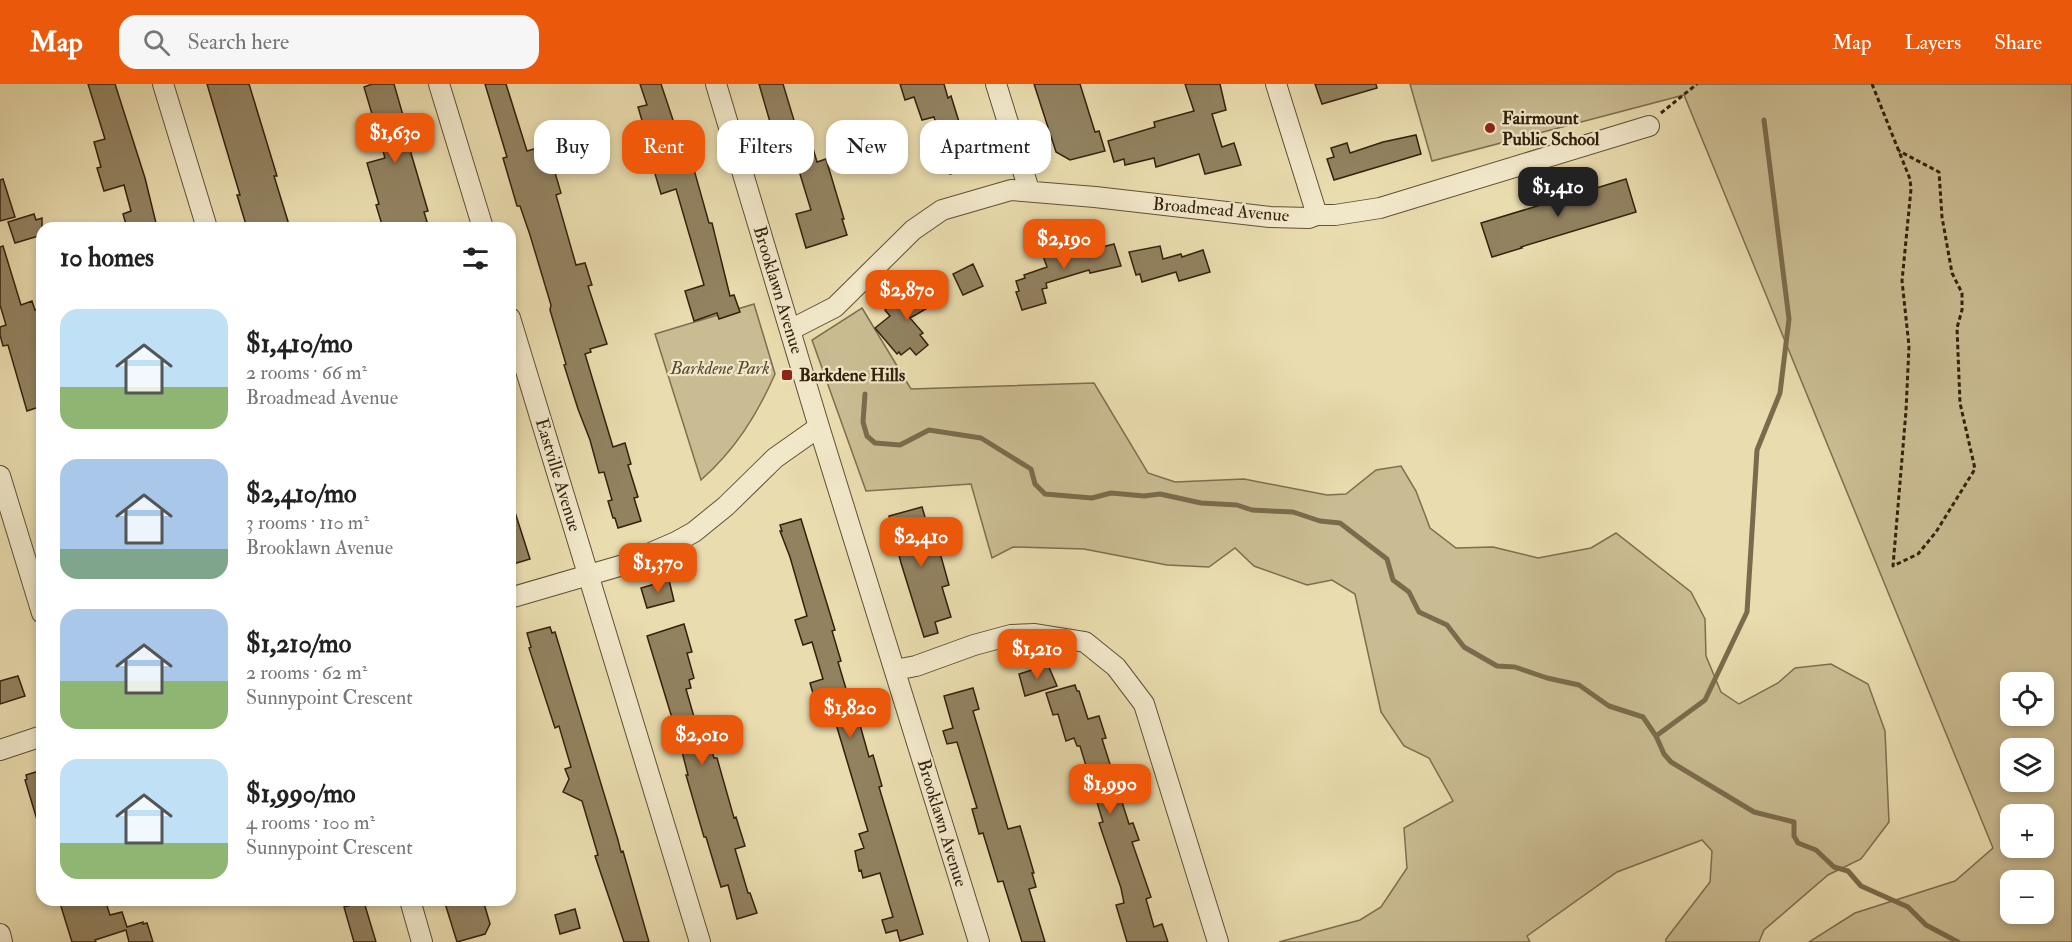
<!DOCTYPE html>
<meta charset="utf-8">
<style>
:root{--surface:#fff;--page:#f6f6f6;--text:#222;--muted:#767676;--accent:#ea580c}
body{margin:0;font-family:"IM FELL Double Pica",serif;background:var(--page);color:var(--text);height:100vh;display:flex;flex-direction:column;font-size:22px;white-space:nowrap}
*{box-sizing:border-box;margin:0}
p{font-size:20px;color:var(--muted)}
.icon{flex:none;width:33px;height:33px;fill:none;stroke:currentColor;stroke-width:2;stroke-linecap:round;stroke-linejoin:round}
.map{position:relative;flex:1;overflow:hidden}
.side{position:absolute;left:36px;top:138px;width:480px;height:684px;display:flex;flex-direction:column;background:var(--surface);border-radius:18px;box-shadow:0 3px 9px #0003}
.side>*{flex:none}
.banner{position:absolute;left:534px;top:36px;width:570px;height:54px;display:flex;gap:12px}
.buttons{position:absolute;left:2000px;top:588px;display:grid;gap:12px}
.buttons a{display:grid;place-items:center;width:54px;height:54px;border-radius:12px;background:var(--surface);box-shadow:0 3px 9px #0003;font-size:30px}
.price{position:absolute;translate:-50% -51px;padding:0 14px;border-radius:12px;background:var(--accent);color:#fff;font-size:20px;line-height:39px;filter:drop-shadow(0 2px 3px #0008)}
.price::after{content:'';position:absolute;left:50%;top:36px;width:18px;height:14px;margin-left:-9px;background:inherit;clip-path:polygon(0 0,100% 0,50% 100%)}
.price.on{background:#222;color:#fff}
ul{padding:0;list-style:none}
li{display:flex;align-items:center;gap:18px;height:150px;padding:0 24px}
li span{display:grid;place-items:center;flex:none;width:168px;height:120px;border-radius:18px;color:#555}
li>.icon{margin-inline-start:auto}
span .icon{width:72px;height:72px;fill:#fffc;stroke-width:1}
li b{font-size:26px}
h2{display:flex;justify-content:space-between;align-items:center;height:72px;padding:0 24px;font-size:26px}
.pill{padding:0 21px;border-radius:18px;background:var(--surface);box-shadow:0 3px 9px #0003;font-size:21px;line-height:54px}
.pill.on{background:var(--accent);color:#fff}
header{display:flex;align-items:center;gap:36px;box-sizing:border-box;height:84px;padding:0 30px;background:var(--accent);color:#fff}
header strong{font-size:28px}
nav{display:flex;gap:33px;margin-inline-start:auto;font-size:21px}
.search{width:420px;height:54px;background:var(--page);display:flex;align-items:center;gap:15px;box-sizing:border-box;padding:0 21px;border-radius:18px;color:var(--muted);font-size:22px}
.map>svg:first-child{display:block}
</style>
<header>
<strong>Map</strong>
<div class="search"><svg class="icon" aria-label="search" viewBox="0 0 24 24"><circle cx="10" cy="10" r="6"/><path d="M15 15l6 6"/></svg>Search here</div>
<nav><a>Map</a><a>Layers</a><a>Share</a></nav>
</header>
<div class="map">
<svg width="2072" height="858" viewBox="0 0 2072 858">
<rect width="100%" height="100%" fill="#e9dcae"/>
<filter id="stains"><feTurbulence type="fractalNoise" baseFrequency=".00333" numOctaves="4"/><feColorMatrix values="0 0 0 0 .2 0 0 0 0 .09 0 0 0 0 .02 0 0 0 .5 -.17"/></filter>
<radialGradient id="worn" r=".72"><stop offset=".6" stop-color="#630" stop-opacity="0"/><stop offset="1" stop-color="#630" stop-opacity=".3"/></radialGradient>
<path fill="#cabc92" stroke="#7e6e4f" stroke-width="1.5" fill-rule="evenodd" d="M1410,0H2072V858H1809L1855,829L1955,797L1993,764L1684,11L1432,77ZM2043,598V632H2010V598ZM2010,664H2043V698H2010ZM2043,730V764H2010V730ZM2043,796V830H2010V796Z
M754,220L775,290C757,331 735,366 701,396L655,250Z
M862,224L911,305L1094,299L1148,389L1175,398L1244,395L1327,411L1346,410L1376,386L1401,382L1416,407L1430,444L1456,464L1493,463L1538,474L1591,464L1616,449L1691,508L1705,535L1706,572L1721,608L1739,620L1778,599L1795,584L1831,580L1868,600L1885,647L1889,738L1861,775L1828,791L1764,846L1759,858H1666V855L1710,798L1712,767L1702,756L1617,788L1527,852L1530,858H1279L1360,836L1381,823L1407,784L1404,744L1453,717L1429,674L1404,662L1381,628L1355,510L1332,496L1307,501L1254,482L1235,464L1209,483L1167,481L1084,465L1013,463L992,474L971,400L866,407L812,256Z"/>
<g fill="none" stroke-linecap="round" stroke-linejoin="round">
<path stroke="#7b6b4c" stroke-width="5" d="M865,310L863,338L867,352L875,359L900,361L929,346L981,354L1031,385L1035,400L1045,410L1092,414L1111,409L1144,412L1160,410L1201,419L1237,421L1252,426L1293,428L1320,437L1340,439L1387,475L1393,496L1409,508L1419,528L1447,541L1464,563L1497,582L1515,583L1547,594L1579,601L1609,622L1643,633L1656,652L1664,670L1671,678L1754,728L1794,738V752L1798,759L1816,766L1834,783L1848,787L1861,802L1908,823L1926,841L1958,858
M1656,652L1705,616L1747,528L1757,366L1780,309L1789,235L1764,36"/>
</g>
<path fill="#928260" stroke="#33210c" stroke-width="1.5" d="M88,0H115L145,94L156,139L138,144H127L123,130L131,127L124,101L104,107L97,84L101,83L94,58L105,55Z
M207,0H249L277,92H274L290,144H247L237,111H240Z
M372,0H394L406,42H403L428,127L424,128L429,144H383L376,121L379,120L367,79L385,74L364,3Z
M485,0H506L527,67L547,61L561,109L556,111L576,181L585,179L592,201L588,202L607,260L590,265L591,268L585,270L613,363L625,359L631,380L628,381L638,413L634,414L641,437L618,444L615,434H613L608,417L612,416L604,388L599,389L590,356L578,325L564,281L566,280L550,226L551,221L530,151L520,122H517L503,74L507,73Z
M640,0H661L678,51L684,50L709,139H712L730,212L734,211L740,228L719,235L717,229L694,237L685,207L704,201L676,105L661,110L653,83L646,60H649L638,23L647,21Z
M759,0H783L796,43L806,41L817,78L826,75L844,135H842L847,151L806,164L796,130L811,126L792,64L779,69Z
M900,0H944L948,14L951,12L973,83L950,90L934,33L922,36L914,13L905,16Z
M1034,0H1080L1095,48L1099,47L1105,67L1070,76L1056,68Z
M1185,0H1220L1226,26L1212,30L1222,63L1234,59L1241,81L1205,90L1199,70L1156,83L1154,74L1125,81L1124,75L1114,78L1108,57L1155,43L1154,38L1194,27Z
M1315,0H1376L1377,4L1322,20Z
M1416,51L1421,70L1334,96L1327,75L1334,73L1331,64L1347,59L1350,69L1383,58Z
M3,95L15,133L0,137V96Z
M1626,95L1636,128L1521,163L1522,164L1492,173L1481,139Z
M34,130L36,136L42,134V151L15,159L8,138Z
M1072,157L1075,168L1094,162L1095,165L1114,160L1121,182L1090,189L1089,186L1046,199L1047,204L1042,205L1046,219L1022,226L1016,208L1019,207L1016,197L1025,194L1024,191L1047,183L1042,169L1056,165L1055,162Z
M3,162L21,221L32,217L35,226L40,224L42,232V322L27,327L8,261L3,262L0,251V243L6,241L0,221V163Z
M1160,162L1163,175L1181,170L1182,173L1203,166L1210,188L1179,197L1176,188L1142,198L1140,190L1136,191L1129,168Z
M973,180L983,202L963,211L953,190Z
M927,198L938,218L910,234L923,249L920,251L928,261L916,271L910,264L901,271L899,268L897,270L875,244L890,232L885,226L903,212Z
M513,422L530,475L510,481V423Z
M922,423L936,470L940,469L949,501L942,503L951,533L935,538L938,549L924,553L901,479L889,432Z
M801,435L835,546L832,547L841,577L838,578L855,635L858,634L869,673L873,671L882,702L879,703L923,850L900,857L897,846L886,849L882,836L893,833L880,789L863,794L861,786L859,787L855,767L864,764L859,750L868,747L833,630L820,634L810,599L823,595L812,558L803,561L795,536L807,532L790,473L780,447H782L780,441Z
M669,496L674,517L647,524L641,504Z
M684,540L692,568L687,569L694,594L689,596L691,604L686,605L698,647L703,645L705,653H708L714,674H717L734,734L736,733L745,762L735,765L748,809H750L757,829L737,835L728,801L721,803L706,753H704L686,691H688L680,660L647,552Z
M550,543L552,549L555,548L618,756L621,768L623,767L649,858H624L595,772L598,771L582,717L563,708L569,695L565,685L571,683L559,642L555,644L529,564L531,563L527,549Z
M1048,581L1057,602L1025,612L1019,590Z
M18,592L25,612L0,620V597Z
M1075,601L1077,607H1079L1088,635L1099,632L1106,654L1102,655L1129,740L1133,739L1139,756L1132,758L1151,813L1146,815L1154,843L1162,840L1168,858H1127L1116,821L1124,819L1121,804L1099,739L1103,738L1080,662H1077L1074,654L1066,657L1058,630L1053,631L1046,609Z
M973,604L979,625L973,627L1008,745L1020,742L1034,789H1032L1036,803L1029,805L1045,858H1022L1003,797L998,798L983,749L979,750L972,725L977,724L957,658L947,660L943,647L953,644L944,612Z
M42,686V739H38L25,696L27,695L26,691Z
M59,816H105L110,831L122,828L127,843L143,838V840L147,839L153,858H129L126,846L95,856L96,858H72Z
M444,816H483L490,840L485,850L457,858Z
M364,818L376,858H354L344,823Z
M575,825L580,844L560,850L555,831Z"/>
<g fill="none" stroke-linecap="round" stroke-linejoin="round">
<g stroke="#605034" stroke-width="22">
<path id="street" d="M163,0L207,144
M439,0L483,144
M716,0L819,343L979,858
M996,0L1029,106
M1276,0L1317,131
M510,234L700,858
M790,246L835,223L913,146L942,126L1011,106L1095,113L1270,133L1309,134L1317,131H1335L1380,124L1649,42
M0,392L42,529
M510,514L623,481L676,458L694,448L726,422L775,374L819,343
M895,586L916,582L974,561L1011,551L1035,550L1085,558L1116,583L1144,620L1218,858
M0,666L42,652
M410,816L422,858
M0,850L2,858"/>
</g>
<path stroke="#33210c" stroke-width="3" stroke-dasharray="4.5 3" stroke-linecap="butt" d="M1872,0L1910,95L1911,105L1902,197L1909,262L1906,327L1893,482L1918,470L1936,448L1975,385L1960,319L1957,244L1962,226V209L1952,189L1942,133L1939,88L1899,67
M1661,29L1697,0"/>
<use href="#street" stroke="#f1e8ca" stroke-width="20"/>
</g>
<g fill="#8f2418" stroke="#f1e8ca" stroke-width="2">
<circle cx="1490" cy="44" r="6"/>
<rect x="781" y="285" width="12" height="12" rx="3"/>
</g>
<g text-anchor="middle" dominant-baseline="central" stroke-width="4.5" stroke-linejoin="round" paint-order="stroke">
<g font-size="18" font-weight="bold" fill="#33210c" stroke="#f1e8ca" text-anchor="start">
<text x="1502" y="34">Fairmount<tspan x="1502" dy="21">Public School</tspan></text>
<text x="799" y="291">Barkdene Hills</text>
</g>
<g font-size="18" fill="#33210c" stroke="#f1e8ca">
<text transform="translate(1221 126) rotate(5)">Broadmead Avenue</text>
<text transform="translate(778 206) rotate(73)">Brooklawn Avenue</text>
<text transform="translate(558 391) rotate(73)">Eastville Avenue</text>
<text transform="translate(942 739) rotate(73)">Brooklawn Avenue</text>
</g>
<g font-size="18" font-style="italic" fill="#59482e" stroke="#f1e8ca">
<text x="720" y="284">Barkdene Park</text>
</g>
</g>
<rect width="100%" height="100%" filter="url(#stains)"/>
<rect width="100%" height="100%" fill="url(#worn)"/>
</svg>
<div class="buttons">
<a><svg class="icon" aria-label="locate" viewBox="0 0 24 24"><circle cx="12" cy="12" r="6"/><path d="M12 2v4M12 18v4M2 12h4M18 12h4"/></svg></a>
<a><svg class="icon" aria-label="layers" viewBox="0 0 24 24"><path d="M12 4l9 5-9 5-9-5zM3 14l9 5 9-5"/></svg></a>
<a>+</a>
<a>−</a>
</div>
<b class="price" style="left:395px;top:80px">$1,630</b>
<b class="price on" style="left:1558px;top:134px">$1,410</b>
<b class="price" style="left:1064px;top:186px">$2,190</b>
<b class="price" style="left:907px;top:237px">$2,870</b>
<b class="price" style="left:921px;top:484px">$2,410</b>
<b class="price" style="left:658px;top:510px">$1,370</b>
<b class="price" style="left:1037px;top:596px">$1,210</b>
<b class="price" style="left:850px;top:655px">$1,820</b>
<b class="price" style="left:702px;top:682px">$2,010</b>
<b class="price" style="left:1110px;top:731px">$1,990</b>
<div class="banner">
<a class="pill">Buy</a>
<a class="pill on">Rent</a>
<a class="pill">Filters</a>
<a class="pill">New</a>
<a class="pill">Apartment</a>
</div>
<section class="side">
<h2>10 homes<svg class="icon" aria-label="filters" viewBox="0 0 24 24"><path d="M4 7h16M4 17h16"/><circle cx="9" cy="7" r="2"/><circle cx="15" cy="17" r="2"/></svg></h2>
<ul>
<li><span style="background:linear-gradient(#bfe0f5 65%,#8fb573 0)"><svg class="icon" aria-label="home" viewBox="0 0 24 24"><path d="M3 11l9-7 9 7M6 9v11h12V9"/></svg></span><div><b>$1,410/mo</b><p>2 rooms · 66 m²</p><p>Broadmead Avenue</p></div></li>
<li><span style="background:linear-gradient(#a9c7e8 75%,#7fa58c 0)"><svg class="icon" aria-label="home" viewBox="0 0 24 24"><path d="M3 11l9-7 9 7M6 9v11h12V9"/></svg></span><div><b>$2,410/mo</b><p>3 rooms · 110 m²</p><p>Brooklawn Avenue</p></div></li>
<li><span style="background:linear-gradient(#a9c7e8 60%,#8fb573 0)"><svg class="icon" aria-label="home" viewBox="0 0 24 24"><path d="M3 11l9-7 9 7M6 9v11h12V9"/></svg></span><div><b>$1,210/mo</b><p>2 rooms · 62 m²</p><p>Sunnypoint Crescent</p></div></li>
<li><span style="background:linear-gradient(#bfe0f5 70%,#8fb573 0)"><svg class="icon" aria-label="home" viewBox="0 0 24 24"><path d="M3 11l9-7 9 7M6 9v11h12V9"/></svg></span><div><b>$1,990/mo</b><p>4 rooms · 100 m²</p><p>Sunnypoint Crescent</p></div></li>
</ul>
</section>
</div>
